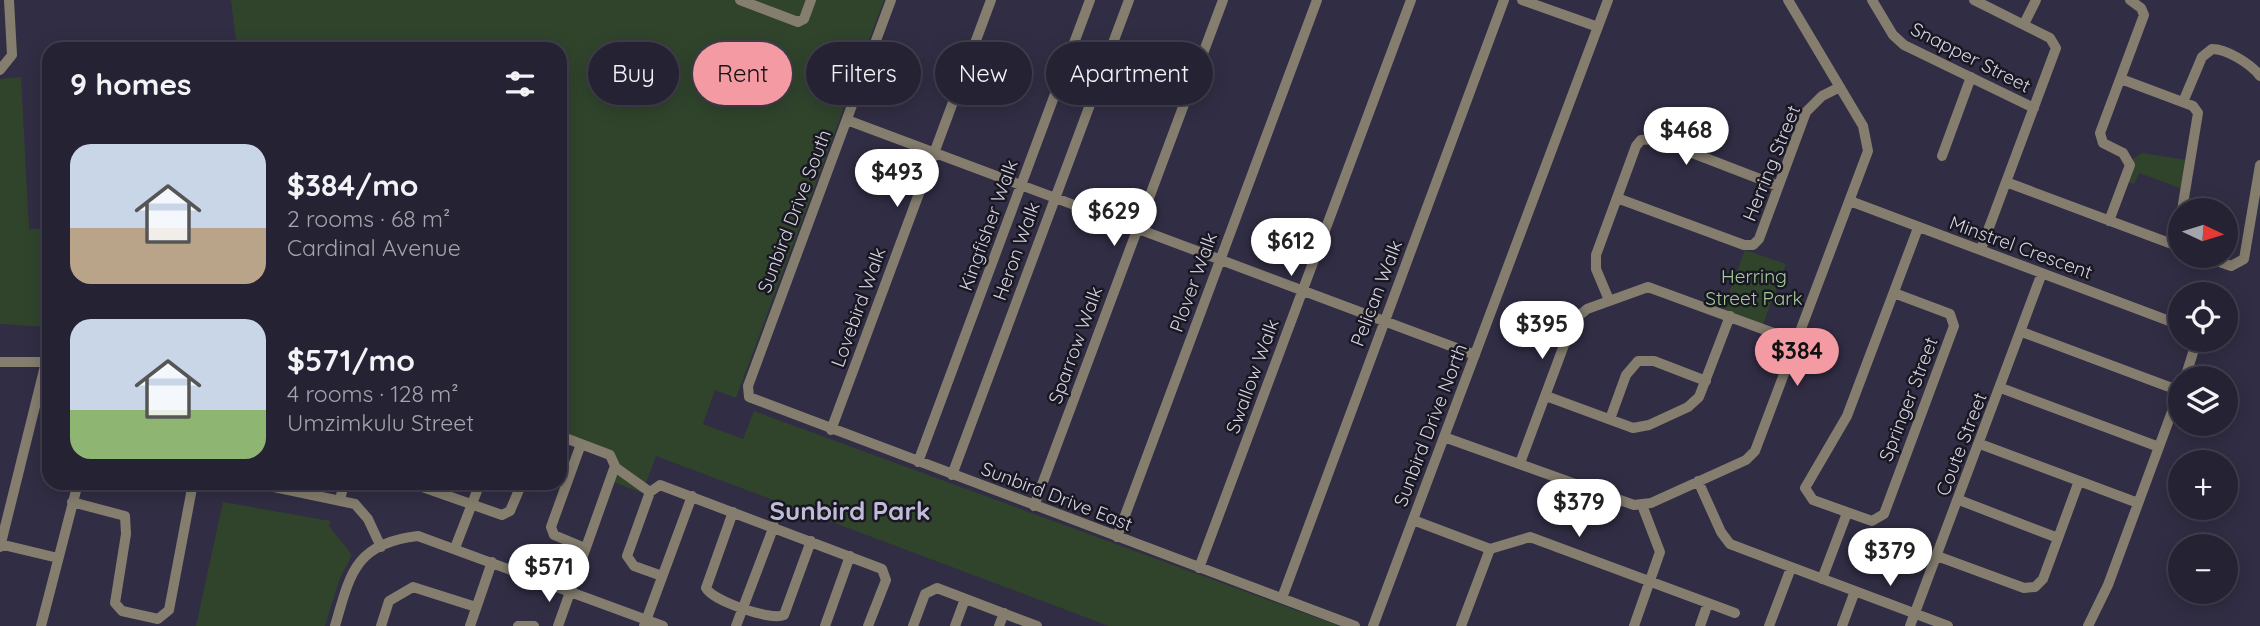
<!DOCTYPE html>
<meta charset="utf-8">
<style>
:root{--surface:#252233;--page:#312f3f;--text:#f1f3f6;--muted:#a3a4ac;--line:#423f4e;--accent:#f49aa3}
body{margin:0;font-family:Quicksand,sans-serif;background:var(--page);color:var(--text);height:100vh;display:flex;flex-direction:column;font-size:26px;white-space:nowrap}
*{box-sizing:border-box;margin:0}
p{font-size:23px;color:var(--muted)}
.icon{flex:none;width:38px;height:38px;fill:none;stroke:currentColor;stroke-width:2;stroke-linecap:round;stroke-linejoin:round}
.map{position:relative;flex:1;overflow:hidden}
.sheet{position:absolute;left:42px;top:42px;width:525px;height:448px;display:flex;flex-direction:column;background:var(--surface);border-radius:21px;box-shadow:0 4px 18px #0003,0 0 0 2px var(--line)}
.sheet>*{flex:none}
.guide{position:absolute;left:588px;top:42px;width:665px;height:63px;display:flex;gap:14px}
.needle{width:46px;rotate:94deg}
.controls{position:absolute;left:2168px;top:198px;display:grid;gap:14px}
.controls a{display:grid;place-items:center;width:70px;height:70px;border-radius:50%;background:var(--surface);box-shadow:0 4px 18px #0003,0 0 0 2px var(--line);font-size:35px}
.price{position:absolute;translate:-50% -60px;padding:0 16px;border-radius:24px;background:#fff;color:#222;font-size:23px;line-height:46px;filter:drop-shadow(0 2px 4px #0008)}
.price::after{content:'';position:absolute;left:50%;top:42px;width:21px;height:16px;margin-left:-10px;background:inherit;clip-path:polygon(0 0,100% 0,50% 100%)}
.price.on{background:var(--accent);color:#111}
ul{padding:0;list-style:none}
li{display:flex;align-items:center;gap:21px;height:175px;padding:0 28px}
li span{display:grid;place-items:center;flex:none;width:196px;height:140px;border-radius:21px;color:#555}
li>.icon{margin-inline-start:auto}
span .icon{width:84px;height:84px;fill:#fffc;stroke-width:1}
li b{font-size:30px}
h2{display:flex;justify-content:space-between;align-items:center;height:84px;padding:0 28px;font-size:30px}
.chip{padding:0 24px;border-radius:32px;background:var(--surface);box-shadow:0 4px 18px #0003,0 0 0 2px var(--line);font-size:24px;line-height:63px}
.chip.on{background:var(--accent);color:#111}
.map>svg:first-child{display:block}
</style>
<div class="map">
<svg width="2260" height="626" viewBox="0 0 2260 626">
<rect width="100%" height="100%" fill="#312d44"/>
<path fill="#30442c" d="M231,0H884L736,398L715,390L703,424L743,439L754,411L1339,626H1109L656,456L642,493L611,481L616,462L560,435V49H237Z
M21,77L29,229L49,228V327L0,324V79Z
M2142,153L2187,160L2183,189L2139,173L2134,184L2127,182L2133,159Z
M1745,250L1786,264L1763,324L1723,309Z
M223,502L330,521L329,526L352,555L340,578L325,626H196Z"/>
<g fill="none" stroke-linecap="round" stroke-linejoin="round">
<path stroke="#857e6f" stroke-width="10" d="M740,0L798,22L804,19L811,0
M891,0L748,386L749,397L1355,626
M1522,0L1598,27
M1872,0L1893,35L1904,45L2034,108
M1974,0L2050,38L2056,48L1981,249
M2024,24L2036,0
M0,70L12,55L9,0
M2121,79L2193,106L2198,113L2182,210
M2183,102L2202,57L2212,49C2227,49 2251,64 2260,76
M847,120L1475,355
M1942,156L1971,77
M2006,182L2180,247
M1617,198L1744,245H1753L1759,239L1806,112L1822,96L1840,87
M1850,201L2180,325
M2109,221L2130,165L2123,153L2103,143L2100,133L2144,15L2141,8L2130,0
M2176,245L2180,221
M2203,256L2231,266L2244,259L2260,165
M1894,293L1950,314L1954,326L1884,514L1872,521L1813,500L1805,488L1847,416L1918,228
M1609,300L1596,269V255L1636,146L1641,140L1656,139L1778,186
M2022,332L2180,391
M0,362H49
M2185,378L2197,340
M2001,388L2159,447
M1546,396L1633,428L1649,425L1688,407L1699,397L1730,316
M1610,419L1626,375L1638,361H1654L1706,381
M831,430L991,0
M1444,437L1634,505L1651,503L1746,460L1755,451L1868,151L1863,126L1788,0
M581,444L551,527L554,535L585,548
M1980,444L2138,503
M918,462L1090,0
M1520,463L1573,321L1587,309L1648,287L1798,342
M615,467L650,492
M952,475L1129,0
M1698,481L1721,532L1730,544L1948,626
M254,483L355,504L368,519L381,547
M411,483L502,515L510,511L522,483
M340,500L344,483
M1959,500L2058,538
M72,502L125,516L126,534L115,603L122,611L158,619L169,610L193,483
M1034,506L1223,0
M733,512L706,588C713,601 771,621 784,615L811,541
M1413,520L1490,549L1530,537L1735,613
M1117,537L1317,0
M0,544L58,558
M0,547L46,362
M455,548L480,483
M1937,556L2024,588L2035,587L2043,579L2079,481
M1199,568L1411,0
M662,576L634,566L627,556L650,492L660,485L882,569L886,580L868,626
M1822,579L1847,513
M1282,598L1504,0
M41,626L78,483
M335,626C350,574 355,543 418,536L663,626
M381,626L389,601L413,587L476,607
M470,626L492,562
M518,626H534
M558,626L615,466L610,455L560,436
M644,626L692,496
M736,626L774,526
M825,626L850,556
M913,626L925,594L937,588L1037,626
M955,626L965,599
M999,626L1004,613
M1373,626L1608,0
M1461,626L1490,549
M1634,626L1660,552L1642,505
M1700,626L1708,603
M1769,626L1791,568
M1842,626L1855,591
M1910,626L2042,273
M2088,626L2108,585L2180,390"/>
</g>
<g text-anchor="middle" dominant-baseline="central" stroke-width="5" stroke-linejoin="round" paint-order="stroke">
<g font-size="19" fill="#d5d3e2" stroke="#191721">
<text transform="translate(1971 57) rotate(27)">Snapper Street</text>
<text transform="translate(1771 163) rotate(-68)">Herring Street</text>
<text transform="translate(794 211) rotate(-69)">Sunbird Drive South</text>
<text transform="translate(988 225) rotate(-70)">Kingfisher Walk</text>
<text transform="translate(2021 247) rotate(20)">Minstrel Crescent</text>
<text transform="translate(1016 251) rotate(-70)">Heron Walk</text>
<text transform="translate(1193 282) rotate(-70)">Plover Walk</text>
<text transform="translate(1376 293) rotate(-69)">Pelican Walk</text>
<text transform="translate(858 307) rotate(-70)">Lovebird Walk</text>
<text transform="translate(1075 345) rotate(-70)">Sparrow Walk</text>
<text transform="translate(1252 376) rotate(-70)">Swallow Walk</text>
<text transform="translate(1908 399) rotate(-69)">Springer Street</text>
<text transform="translate(1430 425) rotate(-69)">Sunbird Drive North</text>
<text transform="translate(1961 444) rotate(-69)">Coute Street</text>
<text transform="translate(1057 496) rotate(21)">Sunbird Drive East</text>
</g>
<g font-size="19" fill="#a3cc9b" stroke="#191721">
<text x="1754" y="276">Herring<tspan x="1754" dy="22">Street Park</tspan></text>
</g>
<g font-size="26" font-weight="bold" fill="#bfbbd8" stroke="#191721">
<text x="850" y="510">Sunbird Park</text>
</g>
</g>
</svg>
<div class="controls">
<a><svg class="needle" viewBox="-14 -14 28 28"><path d="M0-13l5 13h-10z" fill="#e53935"/><path d="M0 13l5-13h-10z" fill="#a3a4ac"/></svg></a>
<a><svg class="icon" aria-label="locate" viewBox="0 0 24 24"><circle cx="12" cy="12" r="6"/><path d="M12 2v4M12 18v4M2 12h4M18 12h4"/></svg></a>
<a><svg class="icon" aria-label="layers" viewBox="0 0 24 24"><path d="M12 4l9 5-9 5-9-5zM3 14l9 5 9-5"/></svg></a>
<a>+</a>
<a>−</a>
</div>
<b class="price" style="left:1686px;top:167px">$468</b>
<b class="price" style="left:897px;top:209px">$493</b>
<b class="price" style="left:1114px;top:248px">$629</b>
<b class="price" style="left:1291px;top:278px">$612</b>
<b class="price" style="left:1542px;top:361px">$395</b>
<b class="price on" style="left:1797px;top:388px">$384</b>
<b class="price" style="left:1579px;top:539px">$379</b>
<b class="price" style="left:1890px;top:588px">$379</b>
<b class="price" style="left:549px;top:604px">$571</b>
<div class="guide">
<a class="chip">Buy</a>
<a class="chip on">Rent</a>
<a class="chip">Filters</a>
<a class="chip">New</a>
<a class="chip">Apartment</a>
</div>
<section class="sheet">
<h2>9 homes<svg class="icon" aria-label="filters" viewBox="0 0 24 24"><path d="M4 7h16M4 17h16"/><circle cx="9" cy="7" r="2"/><circle cx="15" cy="17" r="2"/></svg></h2>
<ul>
<li><span style="background:linear-gradient(#c9d6e8 60%,#b9a48a 0)"><svg class="icon" aria-label="home" viewBox="0 0 24 24"><path d="M3 11l9-7 9 7M6 9v11h12V9"/></svg></span><div><b>$384/mo</b><p>2 rooms · 68 m²</p><p>Cardinal Avenue</p></div></li>
<li><span style="background:linear-gradient(#c9d6e8 65%,#8fb573 0)"><svg class="icon" aria-label="home" viewBox="0 0 24 24"><path d="M3 11l9-7 9 7M6 9v11h12V9"/></svg></span><div><b>$571/mo</b><p>4 rooms · 128 m²</p><p>Umzimkulu Street</p></div></li>
</ul>
</section>
</div>
